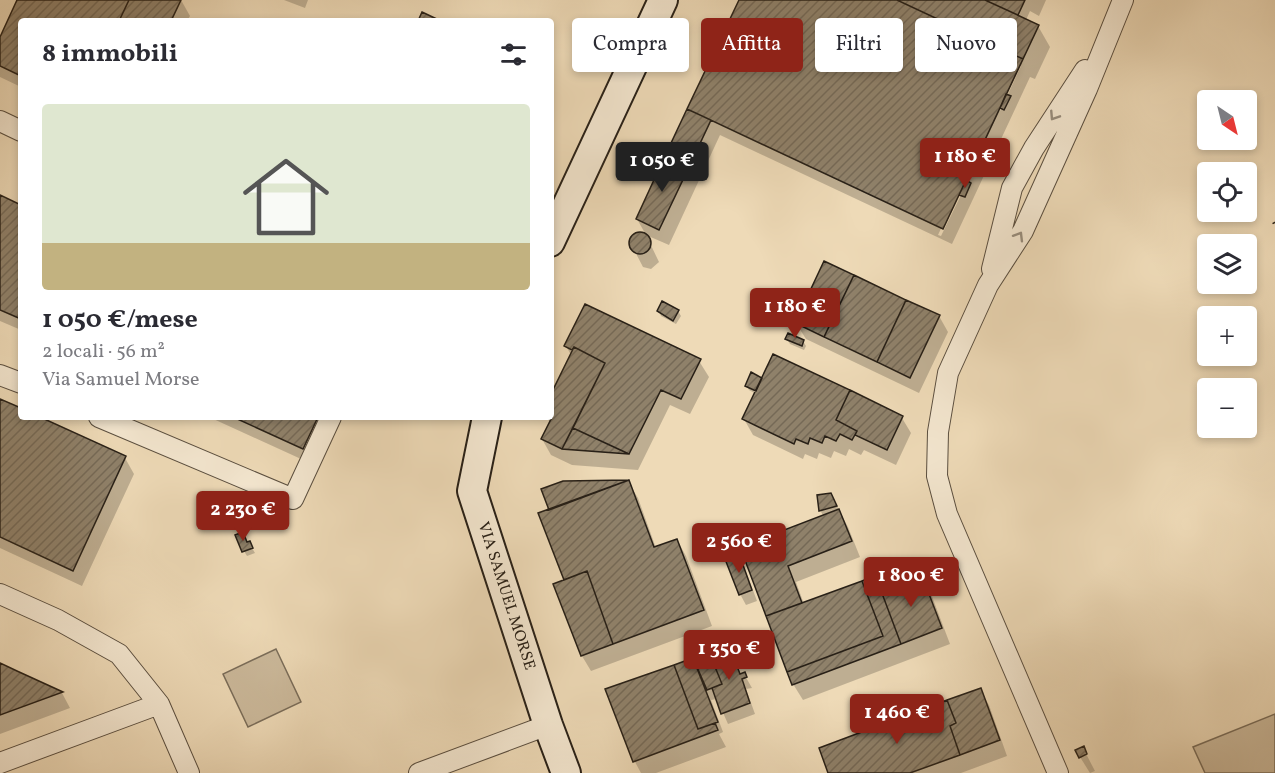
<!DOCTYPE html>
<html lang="it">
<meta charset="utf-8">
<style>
:root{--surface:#fff;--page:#f2f2f3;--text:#2b2b33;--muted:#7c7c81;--line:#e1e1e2;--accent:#8f2418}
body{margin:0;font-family:Vollkorn,serif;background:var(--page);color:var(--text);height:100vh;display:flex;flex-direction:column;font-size:22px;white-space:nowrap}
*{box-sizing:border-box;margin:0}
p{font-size:20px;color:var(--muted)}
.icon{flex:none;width:33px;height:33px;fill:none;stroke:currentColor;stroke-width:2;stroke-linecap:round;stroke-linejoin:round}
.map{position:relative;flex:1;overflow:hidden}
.side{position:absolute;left:18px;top:18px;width:536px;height:402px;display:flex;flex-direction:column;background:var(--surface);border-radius:6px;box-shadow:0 3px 9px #0003}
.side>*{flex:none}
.top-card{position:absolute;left:572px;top:18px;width:570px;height:54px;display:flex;gap:12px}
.needle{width:39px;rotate:145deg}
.tools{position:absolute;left:1197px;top:90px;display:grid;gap:12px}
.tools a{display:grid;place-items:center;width:60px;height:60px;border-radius:6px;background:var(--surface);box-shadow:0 3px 9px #0003;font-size:30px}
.price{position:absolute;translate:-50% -51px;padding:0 14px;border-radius:6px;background:var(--accent);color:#fff;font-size:20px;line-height:39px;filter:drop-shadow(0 2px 3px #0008)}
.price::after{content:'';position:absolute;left:50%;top:36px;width:18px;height:14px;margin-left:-9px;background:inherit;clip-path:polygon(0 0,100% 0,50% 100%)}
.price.current{background:#222;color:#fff}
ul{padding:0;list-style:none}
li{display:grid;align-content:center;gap:12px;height:318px;padding:0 24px}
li+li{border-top:2px solid var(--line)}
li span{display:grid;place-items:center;height:186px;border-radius:6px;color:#555}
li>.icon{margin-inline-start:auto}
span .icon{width:108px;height:108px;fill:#fffc;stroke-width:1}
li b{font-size:26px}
h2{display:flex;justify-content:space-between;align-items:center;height:72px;padding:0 24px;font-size:26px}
.chip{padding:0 21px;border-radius:6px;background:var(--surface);box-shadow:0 3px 9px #0003;font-size:21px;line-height:54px}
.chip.current{background:var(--accent);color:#fff}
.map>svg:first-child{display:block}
</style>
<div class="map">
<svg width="1275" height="773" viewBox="0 0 1275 773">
<defs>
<pattern id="building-hatch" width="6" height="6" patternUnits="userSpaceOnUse" patternTransform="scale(1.5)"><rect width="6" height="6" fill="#8f816a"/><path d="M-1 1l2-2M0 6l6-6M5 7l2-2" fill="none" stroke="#756956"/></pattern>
</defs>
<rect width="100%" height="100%" fill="#eedab7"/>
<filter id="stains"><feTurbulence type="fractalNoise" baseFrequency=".00333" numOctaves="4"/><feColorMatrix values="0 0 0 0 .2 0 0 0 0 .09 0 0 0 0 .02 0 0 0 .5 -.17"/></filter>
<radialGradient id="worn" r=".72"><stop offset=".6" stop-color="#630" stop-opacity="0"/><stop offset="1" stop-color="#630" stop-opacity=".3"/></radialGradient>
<path fill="#ccba9c" stroke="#7a6d5a" stroke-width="1.5" d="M276,649L301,702L248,727L223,674Z
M1275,714V773H1205L1193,747Z"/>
<path fill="#0003" fill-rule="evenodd" d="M18,0H181L190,16L187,21H21V87L0,77V40Z
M284,0H308L305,8Z
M740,0H1046L1039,16L1030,11L1026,20L1038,26L1050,47L1035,79L1030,77L952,244L720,135L669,245L646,235L637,219ZM1018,64L1021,66L1000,111L997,110ZM958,192L961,195L941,236L938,235Z
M0,197L21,207V330L0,321Z
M640,233L646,235L659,262L651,269L643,267L630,242L633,236Z
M659,311H678L681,316L676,324L661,316Z
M939,316L948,332L919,393L806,339L796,323Z
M787,339L803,341L806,346L804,350L790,344Z
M566,346L699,361L709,377L690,414L670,405L638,470L572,465L551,455L542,439L550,423L547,417H550V399L571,355Z
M760,379L902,418L911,433L896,465L864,450L861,455L849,449L846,456L834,451L831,458L819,453L817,459L805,454L803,459L753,435L744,419L756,394L749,390L747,386Z
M0,400L21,410V417H36L125,458L134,474L82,586L0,548Z
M209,417H334L312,464Z
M628,482L638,498L656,548L677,540L686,556L712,626L591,671L582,656L555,585L566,580Z
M833,499L848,527L860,557L796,582L804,604L916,562L925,578L950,644L803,700L793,684L742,548L824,517L820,510Z
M736,536L739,546L734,549L735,554L727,556L725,551Z
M249,543L255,553L247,556L244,551Z
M738,556L744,566L757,601L746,605L740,594Z
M729,647L741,675L744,674L752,688L746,689L755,714L728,724L717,699L711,700L723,732L719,734L726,747L656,773H641L635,762L607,690Z
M0,664L62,693L70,708L0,734Z
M980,690L989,705L1007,756L961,773H830Z
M1083,748L1095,771L1090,773L1080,757Z"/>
<path fill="url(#building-hatch)" stroke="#282017" stroke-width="1.5" d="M17,0H129L119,21H21V76L0,66V37Z
M129,0H181L171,21H119Z
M739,0H897L1023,59L943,229L687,109Z
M897,0H985L1039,25L1023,59Z
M985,0H1025L1018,15Z
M422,12L441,21H418Z
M1006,94L1011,96L1004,110L1000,108Z
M687,109L711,120L689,167L665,156Z
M665,156L689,167L659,230L636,219Z
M966,180L971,183L965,197L959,195Z
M0,195L21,205V319L0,310Z
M629 243a11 11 0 1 1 22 0a11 11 0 1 1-22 0Z
M824,261L854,275L824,337L795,323Z
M854,275L906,300L877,362L824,337Z
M906,300L940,315L910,378L877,362Z
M662,301L679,310L673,321L657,311Z
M585,304L701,359L681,399L661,390L629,454L573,428L605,363L574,347L572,350L564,346Z
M788,333L804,340L802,346L785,339Z
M574,347L605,363L562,449L541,439L552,417L550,396Z
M773,354L850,390L836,420L857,431L852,440L840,434L836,441L825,436L822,443L810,438L808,444L796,439L794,444L742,419Z
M751,372L762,378L756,391L745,386Z
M850,390L903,416L887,450L855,435L857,431L836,420Z
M0,399L21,408V417H40L126,456L73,571L0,537Z
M233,417H318L303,449Z
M573,428L629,454L562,449Z
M629,480L549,510L541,489L563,481Z
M629,480L654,547L677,539L704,610L613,644L587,571L564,580L538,513Z
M831,493L837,506L819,511L817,495Z
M839,509L852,541L788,566L802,603L766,616L740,547Z
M734,529L738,541L732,544L734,549L723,552L720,534Z
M243,532L247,542L250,541L253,548L242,552L235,535Z
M739,554L752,590L739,595L725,559Z
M916,560L921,573L880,588L901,644L792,685L787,672L883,636L862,581Z
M587,571L613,644L581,656L553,584Z
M921,573L942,628L901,644L880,588Z
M862,581L883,636L787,672L766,616Z
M729,645L740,674L745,672L747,677L742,679L750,703L721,714L712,688L722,684L709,652Z
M709,652L722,684L707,690L693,658Z
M693,658L718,722L698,729L674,665Z
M0,663L17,671L63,692L0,715Z
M674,665L698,729L715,723L718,730L633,762L605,689Z
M981,688L1000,740L960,755L950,726L956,723L947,700Z
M947,700L956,723L950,726L960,755L910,773H828L819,748Z
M1084,746L1087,754L1079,758L1075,750Z"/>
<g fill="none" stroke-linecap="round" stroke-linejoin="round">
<g stroke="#5a4e3f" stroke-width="22">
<path id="street" d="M0,121L21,131
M992,269L1012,188L1034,148L1085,70
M0,375L21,383
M99,417L293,499L331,417
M0,594L58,620L119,654L159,704L189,773
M0,763L159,704
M419,773L548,725
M1058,773L947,514L937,476L938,432L948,373L988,285L1023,231L1087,89L1123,0"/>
</g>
<g stroke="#282017" stroke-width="32">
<path id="secondary" d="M550,242L663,0
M487,417L472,491L548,725L566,773"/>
</g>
<path stroke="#282017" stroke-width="4" stroke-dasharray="1.5 3" stroke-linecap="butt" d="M1274,222L1275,224"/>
<use href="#street" stroke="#f4e7d0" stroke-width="20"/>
<use href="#secondary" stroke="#f4e7d0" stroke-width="28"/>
</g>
<defs><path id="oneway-chevron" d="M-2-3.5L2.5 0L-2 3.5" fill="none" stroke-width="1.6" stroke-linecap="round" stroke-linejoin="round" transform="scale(1.5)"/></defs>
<g stroke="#988d7d">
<use href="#oneway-chevron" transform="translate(1054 116) rotate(123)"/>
<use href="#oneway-chevron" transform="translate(1019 236) rotate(-59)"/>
</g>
<g text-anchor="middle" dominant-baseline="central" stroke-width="4.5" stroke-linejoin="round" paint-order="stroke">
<g font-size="16" fill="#282017" stroke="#f4e7d0">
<text transform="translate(506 596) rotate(72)">VIA SAMUEL MORSE</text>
</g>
</g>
<rect width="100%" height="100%" filter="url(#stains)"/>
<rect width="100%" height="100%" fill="url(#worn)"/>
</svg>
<div class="tools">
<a><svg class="needle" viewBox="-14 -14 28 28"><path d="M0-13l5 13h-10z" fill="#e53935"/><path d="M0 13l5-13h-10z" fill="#7c7c81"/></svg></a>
<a><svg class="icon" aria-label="locate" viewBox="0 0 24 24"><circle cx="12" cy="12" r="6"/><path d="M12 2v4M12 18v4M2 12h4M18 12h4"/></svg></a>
<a><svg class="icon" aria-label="layers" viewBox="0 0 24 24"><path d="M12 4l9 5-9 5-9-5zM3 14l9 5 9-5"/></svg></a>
<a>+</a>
<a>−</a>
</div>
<b class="price" style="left:965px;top:189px">1 180 €</b>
<b class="price current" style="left:662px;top:193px">1 050 €</b>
<b class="price" style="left:795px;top:339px">1 180 €</b>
<b class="price" style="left:243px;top:542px">2 230 €</b>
<b class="price" style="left:739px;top:574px">2 560 €</b>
<b class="price" style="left:911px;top:608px">1 800 €</b>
<b class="price" style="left:729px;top:681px">1 350 €</b>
<b class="price" style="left:897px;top:745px">1 460 €</b>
<div class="top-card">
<a class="chip">Compra</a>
<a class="chip current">Affitta</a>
<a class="chip">Filtri</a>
<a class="chip">Nuovo</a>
</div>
<section class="side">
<h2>8 immobili<svg class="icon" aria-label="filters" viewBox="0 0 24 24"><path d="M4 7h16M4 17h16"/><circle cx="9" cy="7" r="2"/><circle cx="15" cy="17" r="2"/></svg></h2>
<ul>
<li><span style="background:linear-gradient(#dfe7d0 75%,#c2b280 0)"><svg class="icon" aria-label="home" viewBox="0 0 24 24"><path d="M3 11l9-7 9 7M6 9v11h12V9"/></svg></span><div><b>1 050 €/mese</b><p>2 locali · 56 m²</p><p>Via Samuel Morse</p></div></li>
</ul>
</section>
</div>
